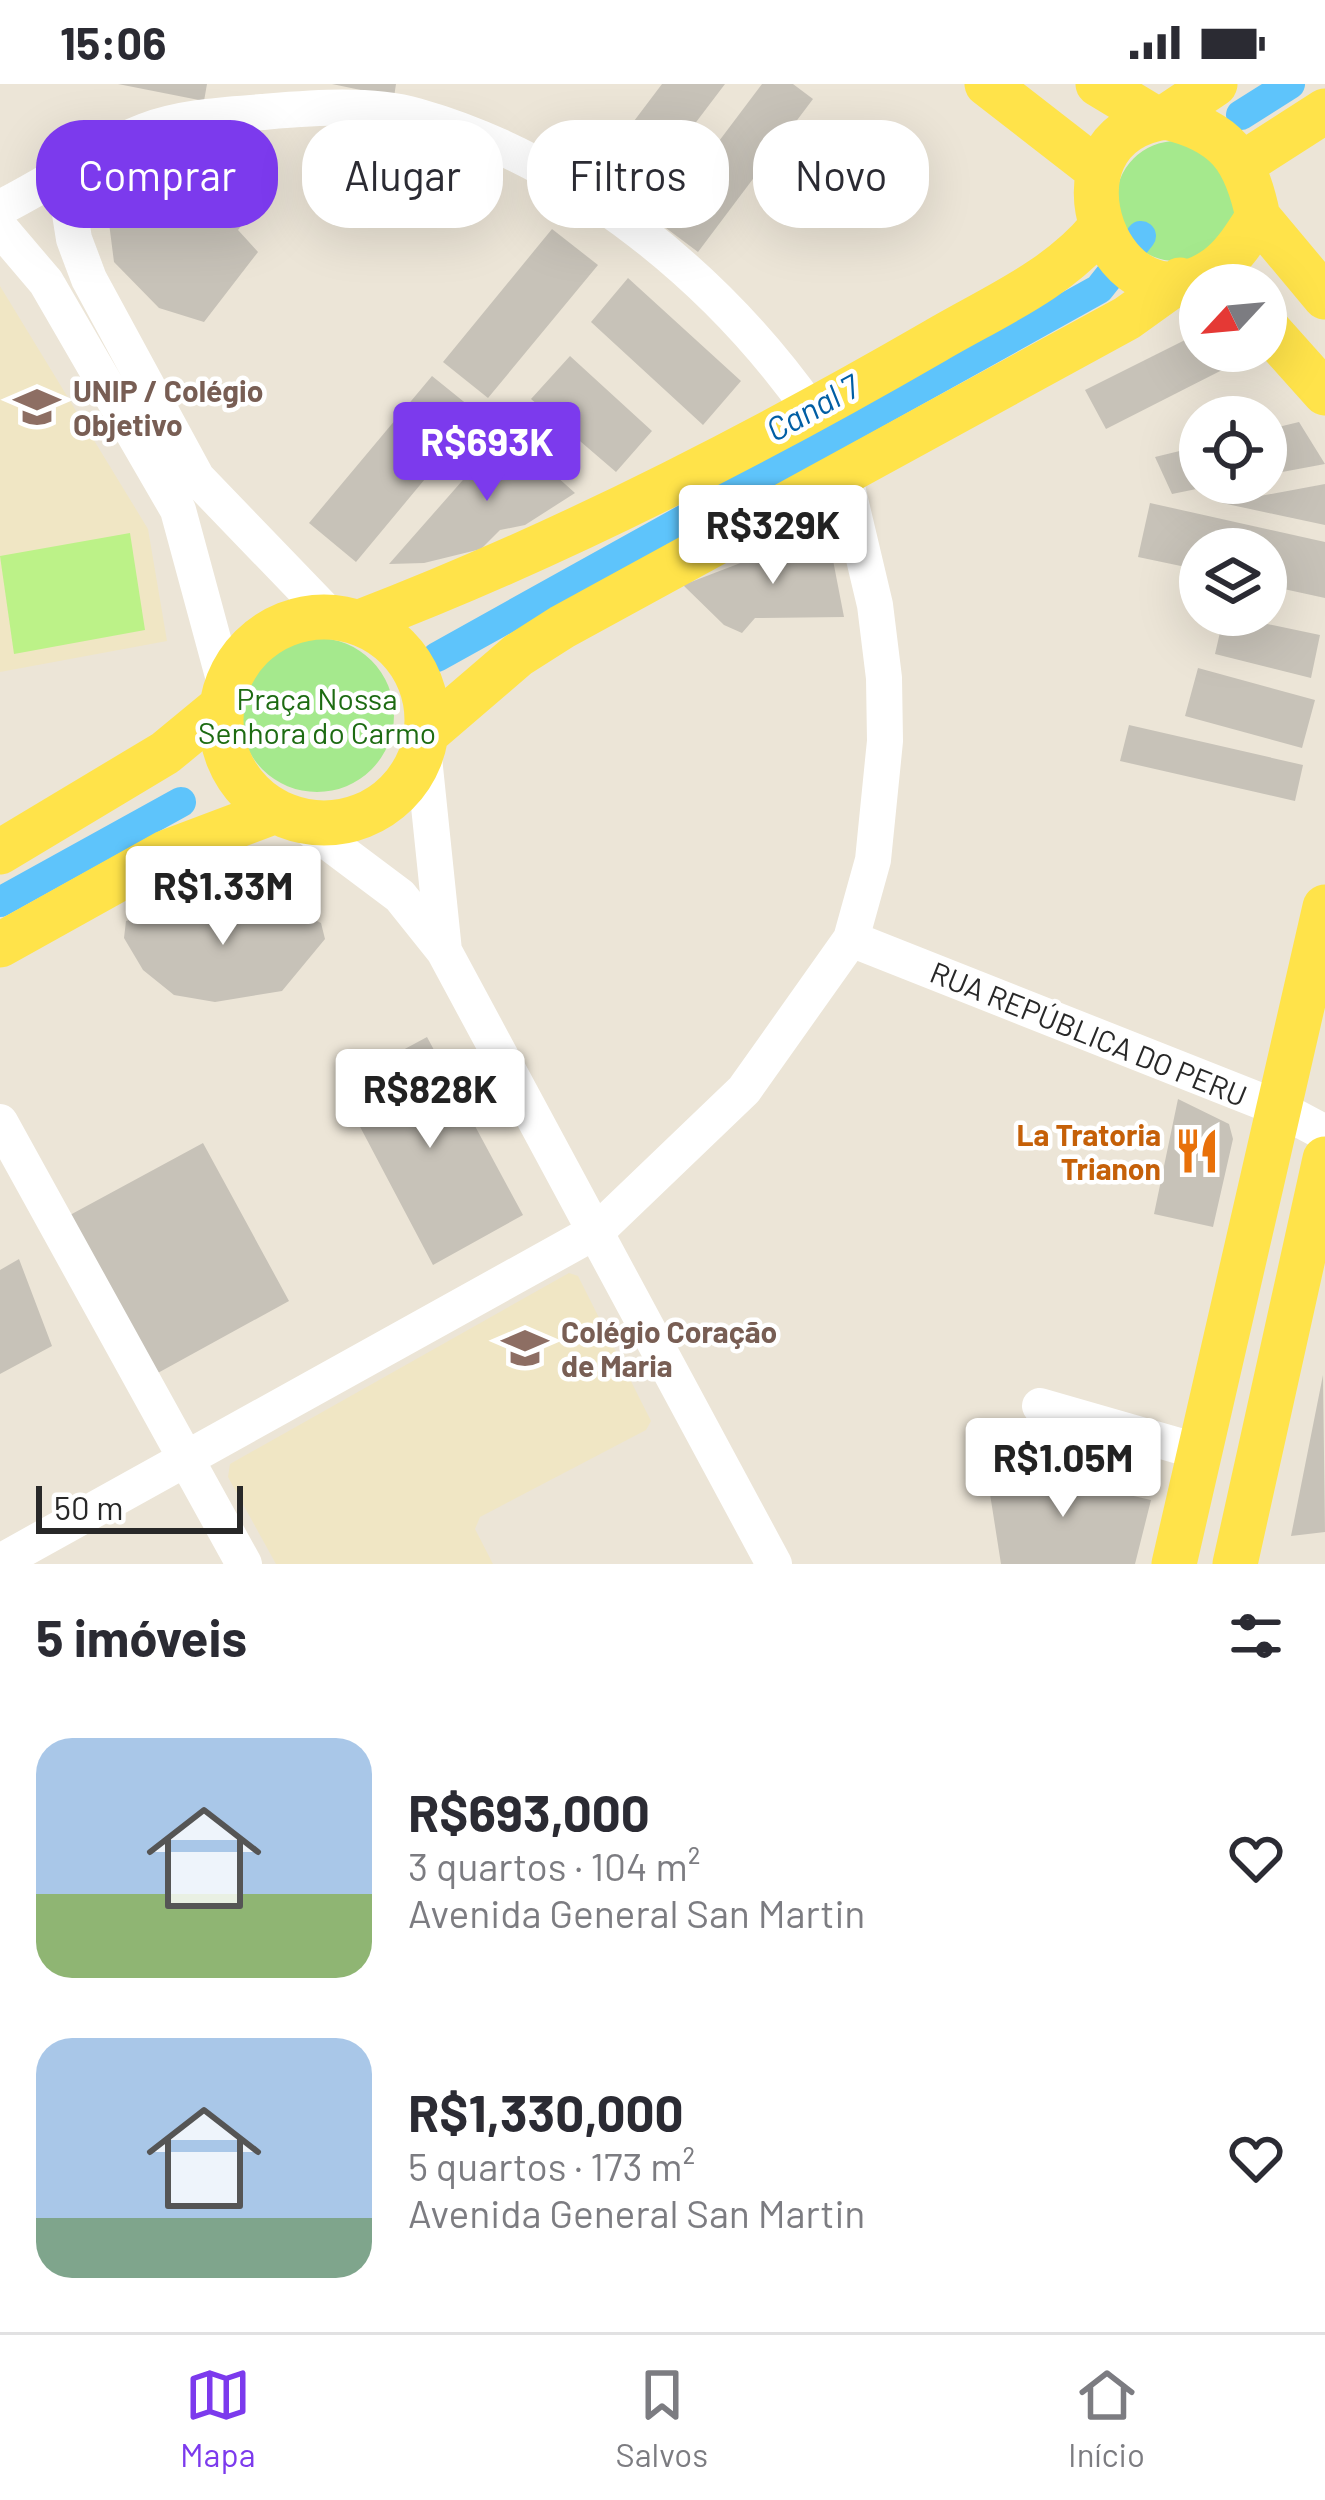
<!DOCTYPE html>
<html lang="pt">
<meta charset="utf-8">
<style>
:root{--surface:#fff;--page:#f2f2f3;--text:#2b2b33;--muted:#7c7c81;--line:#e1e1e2;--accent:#7c3aed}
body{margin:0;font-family:Barlow,sans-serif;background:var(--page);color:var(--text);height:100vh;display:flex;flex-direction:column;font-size:45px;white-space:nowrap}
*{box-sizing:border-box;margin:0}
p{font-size:39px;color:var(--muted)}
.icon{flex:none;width:66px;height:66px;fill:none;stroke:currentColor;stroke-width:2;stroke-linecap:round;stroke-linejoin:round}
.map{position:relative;height:1480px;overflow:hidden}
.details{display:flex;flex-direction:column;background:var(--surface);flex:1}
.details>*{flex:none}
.guide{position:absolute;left:36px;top:36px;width:1254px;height:108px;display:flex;gap:24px}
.needle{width:78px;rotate:244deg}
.controls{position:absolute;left:1179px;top:180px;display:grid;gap:24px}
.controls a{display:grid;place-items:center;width:108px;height:108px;border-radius:50%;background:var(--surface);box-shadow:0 12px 48px #0002;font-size:60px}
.scale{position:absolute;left:36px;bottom:30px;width:207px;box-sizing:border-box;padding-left:12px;border:6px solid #282828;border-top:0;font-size:33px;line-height:42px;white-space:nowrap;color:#282828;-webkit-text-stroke:9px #fff;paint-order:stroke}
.price{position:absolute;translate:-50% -102px;padding:0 27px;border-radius:12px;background:#fff;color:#222;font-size:39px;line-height:78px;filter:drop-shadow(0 3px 6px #0008)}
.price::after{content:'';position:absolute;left:50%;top:72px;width:36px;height:27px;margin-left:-18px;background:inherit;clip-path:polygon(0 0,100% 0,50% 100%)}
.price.active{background:var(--accent);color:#fff}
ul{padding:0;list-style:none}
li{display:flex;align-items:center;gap:36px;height:300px;padding:0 36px}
li span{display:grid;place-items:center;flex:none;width:336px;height:240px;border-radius:36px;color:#555}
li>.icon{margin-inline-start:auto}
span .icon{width:144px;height:144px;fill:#fffc;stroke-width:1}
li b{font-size:51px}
h2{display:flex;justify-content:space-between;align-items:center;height:144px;padding:0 36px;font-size:51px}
.pill{padding:0 42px;border-radius:48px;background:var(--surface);box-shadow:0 12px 48px #0002;font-size:42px;line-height:108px}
.pill.active{background:var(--accent);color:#fff}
.status{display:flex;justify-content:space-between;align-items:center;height:84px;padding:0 60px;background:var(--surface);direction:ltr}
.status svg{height:33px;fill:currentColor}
.tabs{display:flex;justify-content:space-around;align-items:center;height:168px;border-top:3px solid var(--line);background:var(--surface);font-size:33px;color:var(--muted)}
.tabs a{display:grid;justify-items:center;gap:6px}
.tabs .active{color:var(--accent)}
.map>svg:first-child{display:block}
</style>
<div class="status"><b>15:06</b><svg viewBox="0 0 49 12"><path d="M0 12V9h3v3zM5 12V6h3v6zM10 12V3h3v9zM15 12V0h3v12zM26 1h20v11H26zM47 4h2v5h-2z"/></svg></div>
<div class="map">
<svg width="1325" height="1480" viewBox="0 0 1325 1480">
<rect width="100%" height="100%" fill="#ece5d7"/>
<path fill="#f0e6c4" d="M0,202L148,445L167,557L0,588Z
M569,1189L578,1192L651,1337L646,1346L480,1433L475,1445L493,1480H276L228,1393L230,1380Z"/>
<path fill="#a5e98d" d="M1116 117a60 60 0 1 1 120 0a60 60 0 1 1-120 0Z
M240 631a77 77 0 1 1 154 0a77 77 0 1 1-154 0Z"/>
<path fill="#bcf288" d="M130,449L145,546L14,570L0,472Z"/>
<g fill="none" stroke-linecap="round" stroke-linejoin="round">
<path stroke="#5ec4fb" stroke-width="30" d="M1241,31L1290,0
M437,573L1099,205L1141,152
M0,818L181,718"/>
</g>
<path fill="#c7c2b8" d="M118,0H207L204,17Z
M332,0H396L394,13Z
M662,0H725L634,120L594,90Z
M762,0H793L813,15L698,168L658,138Z
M197,96L244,138L238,146L258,168L204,238L159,224L114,178L109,139L134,98Z
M552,145L598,181L488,314L443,278Z
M628,194L741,297L703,341L591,238Z
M1191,253H1200V267H1221L1232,281L1106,345L1085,306Z
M570,272L652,347L616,388L531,315Z
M432,292L479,330L356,478L309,439Z
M1299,338L1325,380L1266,391V346Z
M506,347L575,409L525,441L500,446L481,465L424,479L389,480Z
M1200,362V399L1216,401L1172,410L1155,373Z
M1325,400V441L1222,419Z
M1150,419L1325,458V514L1266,501V465H1200V486L1138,473Z
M811,452L832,471L844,533L755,534L742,549L724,541L683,501Z
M1224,531L1320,551L1311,594L1215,570Z
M1198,584L1315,616L1302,664L1185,632Z
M1129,641L1303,681L1295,717L1120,677Z
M227,813L309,833L321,839L325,855L282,907L215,918L174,911L143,886L124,854L126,837L190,816Z
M427,953L523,1131L433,1181L338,1001Z
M1178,1015L1229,1040L1233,1055L1213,1143L1154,1130Z
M203,1059L289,1217L156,1290L70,1131Z
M19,1175L52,1262L0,1290V1186Z
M1323,1291L1325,1448L1291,1452Z
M985,1378L1151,1416L1135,1480H1001Z"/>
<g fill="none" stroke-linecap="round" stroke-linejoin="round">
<path stroke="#fff" stroke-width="36" d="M64,92L74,155L89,195L197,394L330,532
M0,124C48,100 96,66 145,47C182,33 224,31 262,28C312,24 369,19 417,32C576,77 719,196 812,328
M0,144L46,198L178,426L226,603
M423,664L444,867
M300,737L400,812L444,867L774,1480
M851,855L1278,1024L1325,1049
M0,1038L244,1480
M1040,1322L1200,1368
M0,1478L598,1146L744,1006L851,855L873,776L885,657L884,594L875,521L843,386"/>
<path stroke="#ffe34a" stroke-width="45" d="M987,0L1099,87
M1098,0L1156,35
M1166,33C1226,47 1246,74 1258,133C1246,151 1235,171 1217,184C1113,259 1033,52 1166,33Z
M1166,33L1215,0
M1244,79L1325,27
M1258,133L1325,213
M1266,243L1325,309
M221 636a103 103 0 1 1 206 0a103 103 0 1 1-206 0Z
M360,538C559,462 750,364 935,257C991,224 1058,196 1100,144
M426,650L518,571L562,543L1127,234L1180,196
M0,768L165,669L222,622
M0,861L167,768L276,727
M1174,1480L1325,823
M1235,1480L1325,1075"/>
</g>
<defs>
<g id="school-bare" transform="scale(3.6)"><path d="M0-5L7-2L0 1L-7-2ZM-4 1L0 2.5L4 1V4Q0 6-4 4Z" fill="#8d6e63" stroke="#fff" stroke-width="2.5" paint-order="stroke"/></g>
<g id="restaurant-bare" transform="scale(3.6)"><path d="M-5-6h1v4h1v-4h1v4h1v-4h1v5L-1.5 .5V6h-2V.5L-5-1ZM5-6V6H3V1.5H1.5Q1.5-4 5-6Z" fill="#e8710a" stroke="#fff" stroke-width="2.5" paint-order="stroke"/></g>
</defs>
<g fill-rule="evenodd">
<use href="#school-bare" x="37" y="323"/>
<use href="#restaurant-bare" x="1197" y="1067"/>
<use href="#school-bare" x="525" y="1264"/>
</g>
<g text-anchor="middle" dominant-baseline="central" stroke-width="9" stroke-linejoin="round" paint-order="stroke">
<g font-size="30" font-weight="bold" fill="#785e54" stroke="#fff" text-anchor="start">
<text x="73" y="306">UNIP / Colégio<tspan x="73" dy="34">Objetivo</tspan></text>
<text x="561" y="1247">Colégio Coração<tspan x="561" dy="34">de Maria</tspan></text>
</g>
<g font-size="30" fill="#1d6b12" stroke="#fff">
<text x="317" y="614">Praça Nossa<tspan x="317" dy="34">Senhora do Carmo</tspan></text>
</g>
<g font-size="30" fill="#282828" stroke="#fff">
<text transform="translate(1089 949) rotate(22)">RUA REPÚBLICA DO PERU</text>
</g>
<g font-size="30" font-weight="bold" fill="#c56008" stroke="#fff" text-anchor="end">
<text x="1161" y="1050">La Tratoria<tspan x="1161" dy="34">Trianon</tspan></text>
</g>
<g font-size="33" font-style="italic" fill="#005ea4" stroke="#fff">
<text transform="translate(812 323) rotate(-29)">Canal 7</text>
</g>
</g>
</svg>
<div class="controls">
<a><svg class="needle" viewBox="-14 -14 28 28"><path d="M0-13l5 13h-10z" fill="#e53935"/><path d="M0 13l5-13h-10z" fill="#7c7c81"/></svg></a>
<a><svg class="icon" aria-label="locate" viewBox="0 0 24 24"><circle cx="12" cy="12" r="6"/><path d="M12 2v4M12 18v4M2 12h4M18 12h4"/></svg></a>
<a><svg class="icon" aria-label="layers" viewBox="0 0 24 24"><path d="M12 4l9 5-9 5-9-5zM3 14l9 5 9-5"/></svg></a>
</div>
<div class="scale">50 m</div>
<b class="price active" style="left:487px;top:420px">R$693K</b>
<b class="price" style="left:773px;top:503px">R$329K</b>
<b class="price" style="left:223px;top:864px">R$1.33M</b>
<b class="price" style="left:430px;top:1067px">R$828K</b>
<b class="price" style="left:1063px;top:1436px">R$1.05M</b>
<div class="guide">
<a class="pill active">Comprar</a>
<a class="pill">Alugar</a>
<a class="pill">Filtros</a>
<a class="pill">Novo</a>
</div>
</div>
<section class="details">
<h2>5 imóveis<svg class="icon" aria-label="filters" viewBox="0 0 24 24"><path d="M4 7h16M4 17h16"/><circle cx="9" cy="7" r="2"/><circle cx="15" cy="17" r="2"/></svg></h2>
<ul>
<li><span style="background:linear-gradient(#a9c7e8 65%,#8fb573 0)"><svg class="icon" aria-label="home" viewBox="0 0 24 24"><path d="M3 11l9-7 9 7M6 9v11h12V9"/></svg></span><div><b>R$693,000</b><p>3 quartos · 104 m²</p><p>Avenida General San Martin</p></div><svg class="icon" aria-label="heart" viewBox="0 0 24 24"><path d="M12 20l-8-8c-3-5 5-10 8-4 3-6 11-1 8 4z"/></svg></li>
<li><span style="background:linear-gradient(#a9c7e8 75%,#7fa58c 0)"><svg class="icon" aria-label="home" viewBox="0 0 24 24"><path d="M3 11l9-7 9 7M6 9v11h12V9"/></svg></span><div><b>R$1,330,000</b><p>5 quartos · 173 m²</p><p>Avenida General San Martin</p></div><svg class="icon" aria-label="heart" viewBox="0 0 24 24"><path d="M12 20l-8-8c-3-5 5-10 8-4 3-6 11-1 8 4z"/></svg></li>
</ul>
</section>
<nav class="tabs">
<a class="active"><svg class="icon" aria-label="map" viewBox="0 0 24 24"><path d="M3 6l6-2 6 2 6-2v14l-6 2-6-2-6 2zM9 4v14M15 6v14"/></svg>Mapa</a>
<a><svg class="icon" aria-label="saved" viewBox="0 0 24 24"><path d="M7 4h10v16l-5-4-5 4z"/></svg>Salvos</a>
<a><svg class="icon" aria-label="home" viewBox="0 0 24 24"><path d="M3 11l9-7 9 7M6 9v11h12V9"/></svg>Início</a>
</nav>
